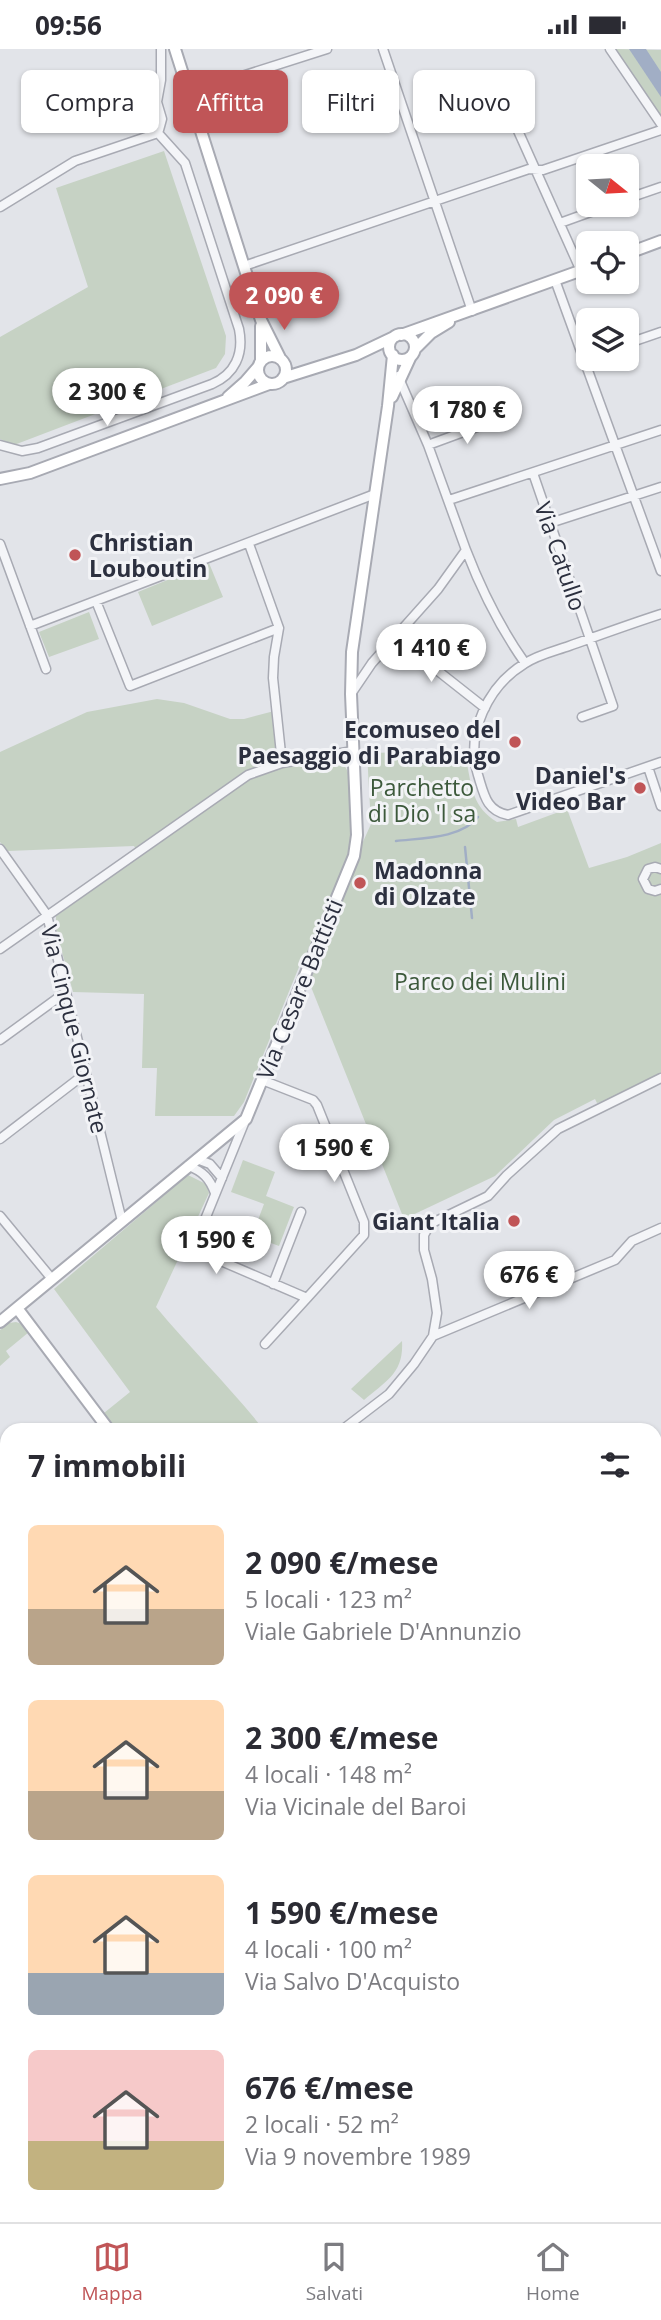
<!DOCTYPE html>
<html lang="it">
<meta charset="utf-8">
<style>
:root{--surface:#fff;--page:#f2f2f3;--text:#2b2b33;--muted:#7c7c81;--line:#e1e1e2;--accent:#c05557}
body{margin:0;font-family:"Open Sans",sans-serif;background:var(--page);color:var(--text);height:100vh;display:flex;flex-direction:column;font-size:26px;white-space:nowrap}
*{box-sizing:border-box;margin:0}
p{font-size:23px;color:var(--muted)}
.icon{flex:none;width:38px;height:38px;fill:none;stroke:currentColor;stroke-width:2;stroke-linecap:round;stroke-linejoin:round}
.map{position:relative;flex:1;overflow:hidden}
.panel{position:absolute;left:0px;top:1374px;width:662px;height:800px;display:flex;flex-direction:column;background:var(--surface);border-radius:21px 21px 0 0;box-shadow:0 2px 5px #0004}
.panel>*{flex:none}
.banner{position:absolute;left:21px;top:21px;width:620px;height:63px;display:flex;gap:14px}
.needle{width:46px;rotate:108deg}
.buttons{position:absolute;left:576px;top:105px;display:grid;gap:14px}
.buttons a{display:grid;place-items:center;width:63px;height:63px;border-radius:10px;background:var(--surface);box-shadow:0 2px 5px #0004;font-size:35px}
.price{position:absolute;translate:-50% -60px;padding:0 16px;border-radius:24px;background:#fff;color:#222;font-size:23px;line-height:46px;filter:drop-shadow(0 2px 4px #0008)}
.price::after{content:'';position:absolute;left:50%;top:42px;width:21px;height:16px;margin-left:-10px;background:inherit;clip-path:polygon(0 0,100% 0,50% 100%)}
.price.current{background:var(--accent);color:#fff}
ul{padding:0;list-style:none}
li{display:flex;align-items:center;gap:21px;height:175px;padding:0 28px}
li span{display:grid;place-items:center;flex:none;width:196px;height:140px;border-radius:10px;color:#555}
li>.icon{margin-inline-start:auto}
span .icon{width:84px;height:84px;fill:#fffc;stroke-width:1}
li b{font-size:30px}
h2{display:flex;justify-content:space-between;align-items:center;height:84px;padding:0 28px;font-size:30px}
.pill{padding:0 24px;border-radius:10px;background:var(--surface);box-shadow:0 2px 5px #0004;font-size:24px;line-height:63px}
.pill.current{background:var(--accent);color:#fff}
.status{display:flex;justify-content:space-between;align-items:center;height:49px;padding:0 35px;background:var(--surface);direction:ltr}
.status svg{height:19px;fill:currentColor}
.dock{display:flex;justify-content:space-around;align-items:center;height:98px;border-top:2px solid var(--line);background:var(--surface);font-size:19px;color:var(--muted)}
.dock a{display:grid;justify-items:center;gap:4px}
.dock .current{color:var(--accent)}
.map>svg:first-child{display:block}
</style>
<div class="status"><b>09:56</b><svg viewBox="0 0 49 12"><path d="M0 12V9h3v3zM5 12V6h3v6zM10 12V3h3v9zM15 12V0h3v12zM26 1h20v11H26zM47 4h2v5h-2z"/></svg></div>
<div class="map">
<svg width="661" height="2173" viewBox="0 0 661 2173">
<rect width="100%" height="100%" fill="#e2e4e9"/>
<path fill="#c6d2c4" d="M615,0L661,1V69Z
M164,102L226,287L225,305L216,319L14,396L0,390V288L88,238L56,139Z
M209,514L223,548L152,577L138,543Z
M89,563L99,590L49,608L39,583Z
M157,650L184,654L230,670H244L278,661L286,717C299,715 329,707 340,713C357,721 354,780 352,797C349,816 340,836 335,855L371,775L367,704L415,703L414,713L462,712L463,715H467C472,740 473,758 497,773L516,770L518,778L567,760L589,819L627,808L661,794V1027L610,1051L597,1054L595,1050L554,1071L495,1127L404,1170L301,913L244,1053L234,1067H155L157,1019H142L144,945L73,943L56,881V867L140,807L134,797L8,802L0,793V703L87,663Z
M243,1111L275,1123L266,1147L294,1158L279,1197L252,1187L264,1155L231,1143Z
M188,1126L206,1135L209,1144L156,1258C191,1300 230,1338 264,1381H116L104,1364L130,1343L54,1240Z
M16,1273L22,1275L29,1283L6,1302L10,1308L0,1317V1281L9,1274Z
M402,1292C404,1324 386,1332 364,1351L351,1340Z
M661,1585V1884L655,1883L654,1587Z
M7,1883V2055L0,2058V1885Z
M661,1968V2048L655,2045L654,1970Z"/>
<path fill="#a1aec5" d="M629,0H646L661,23V48Z"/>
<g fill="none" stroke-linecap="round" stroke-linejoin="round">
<path stroke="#a1aec5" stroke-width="2.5" d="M396,792C420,789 461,790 478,768
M465,798L472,869"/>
<g stroke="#a8aab3" stroke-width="11">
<path id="street" d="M383,0L472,262
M610,0L661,75
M497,35L581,222
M189,44L327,0
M626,150L661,138
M0,158L75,112L155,85L159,81L162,70L157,53L161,31V0
M560,174L610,156
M244,217L529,120L543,121L661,81
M555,231L661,522
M626,295L661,283
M0,396L22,402L38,399L212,335C235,325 244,305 239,280L185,114L157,83
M428,396L496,371
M533,424L613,657L582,668
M449,451L661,381
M550,474L661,438
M0,495L46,620
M249,495L279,579L274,608L273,629L282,714
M466,501C481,540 501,580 525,614
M96,552L130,637L279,579
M661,565C630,575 600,586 569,597C555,602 537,606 524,615C488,637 465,685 478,726C484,745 486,762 508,766L661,713
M30,577L375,445
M395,588L485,659
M351,645L372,614L438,540L466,501L428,396L398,327
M407,710L474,708
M648,718L661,757
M0,800L47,866L122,1172
M661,820L655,818L648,820L643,830L648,840L655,842L661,840
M0,900L248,726L282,714L353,702
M0,991L66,943
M262,1031L313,1051L317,1056L364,1173V1186L307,1249
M245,1072L193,1200L307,1249L265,1295
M0,1090L86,1024
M197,1110L210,1115L222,1129
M188,1117C203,1122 210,1130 215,1144
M0,1167L52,1230
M273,1235L301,1163
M433,1287L615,1211L632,1192L661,1179
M342,1381L389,1345L414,1315L433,1287L437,1264L432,1230L424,1201V1186L430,1175L488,1147L507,1126L558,1080L661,1029
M0,1471L7,1483
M0,1669L7,1664
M0,1806L7,1777
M0,1813L4,1817L7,1816
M654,1897L661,1898
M654,1960H661
M654,2058L661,2057
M0,2062L7,2059
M654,2074L661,2104
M654,2141L661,2140
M258,2166L260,2173
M168,2173L178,2166
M494,2173V2166"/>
</g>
<g stroke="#a8aab3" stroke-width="14">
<path id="secondary" d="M175,0L261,271L280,309
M626,205L661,192
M389 298a13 13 0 1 1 26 0a13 13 0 1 1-26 0Z
M401,286L588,219
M415,300L431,284L449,273
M258 321a14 14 0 1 1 28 0a14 14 0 1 1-28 0Z
M261,312V277
M283,329L356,306L396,287
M228,348L245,333L258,318
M392,348L410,309
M0,430L30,424L269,335
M17,1259L109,1381
M0,1273L246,1070L354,807L357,786L351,645L352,603L388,357L393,306
M654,1579L661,1576"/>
</g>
<use href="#street" stroke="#f4f5f8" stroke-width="8"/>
<use href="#secondary" stroke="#fff" stroke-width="10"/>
</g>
<g fill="#c05557" stroke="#f2f3f6" stroke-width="2.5">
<circle cx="75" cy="506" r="7"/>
<circle cx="515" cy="693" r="7"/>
<circle cx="640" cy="739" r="7"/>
<circle cx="360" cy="834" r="7"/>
<circle cx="514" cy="1172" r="7"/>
</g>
<g text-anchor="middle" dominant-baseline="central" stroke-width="6" stroke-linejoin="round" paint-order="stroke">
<g font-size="23" font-weight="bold" fill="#2c303f" stroke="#f2f3f6" text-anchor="end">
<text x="89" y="493" text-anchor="start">Christian<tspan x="89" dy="26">Louboutin</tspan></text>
<text x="501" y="680">Ecomuseo del<tspan x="501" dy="26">Paesaggio di Parabiago</tspan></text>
<text x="626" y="726">Daniel's<tspan x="626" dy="26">Video Bar</tspan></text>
<text x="374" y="821" text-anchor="start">Madonna<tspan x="374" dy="26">di Olzate</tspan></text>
<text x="500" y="1172">Giant Italia</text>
</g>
<g font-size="23" fill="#2c303f" stroke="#f2f3f6">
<text transform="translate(561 507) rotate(71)">Via Catullo</text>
<text transform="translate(299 940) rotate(-68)">Via Cesare Battisti</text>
<text transform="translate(75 980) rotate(76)">Via Cinque Giornate</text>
</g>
<g font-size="23" fill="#3c593b" stroke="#f2f3f6">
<text x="422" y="738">Parchetto<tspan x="422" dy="26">di Dio 'l sa</tspan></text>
<text x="480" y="932">Parco dei Mulini</text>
</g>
</g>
</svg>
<div class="buttons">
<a><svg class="needle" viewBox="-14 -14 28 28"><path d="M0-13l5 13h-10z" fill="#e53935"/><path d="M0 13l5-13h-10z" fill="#7c7c81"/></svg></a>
<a><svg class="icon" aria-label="locate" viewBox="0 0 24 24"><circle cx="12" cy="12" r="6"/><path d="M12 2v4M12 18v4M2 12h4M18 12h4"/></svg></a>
<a><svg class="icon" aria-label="layers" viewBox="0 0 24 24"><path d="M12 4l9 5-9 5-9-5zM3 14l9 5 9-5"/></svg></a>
</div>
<b class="price current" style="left:284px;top:283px">2 090 €</b>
<b class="price" style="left:107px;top:379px">2 300 €</b>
<b class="price" style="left:467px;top:397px">1 780 €</b>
<b class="price" style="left:431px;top:635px">1 410 €</b>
<b class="price" style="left:334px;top:1135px">1 590 €</b>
<b class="price" style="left:216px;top:1227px">1 590 €</b>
<b class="price" style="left:529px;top:1262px">676 €</b>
<div class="banner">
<a class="pill">Compra</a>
<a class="pill current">Affitta</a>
<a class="pill">Filtri</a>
<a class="pill">Nuovo</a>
</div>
<section class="panel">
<h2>7 immobili<svg class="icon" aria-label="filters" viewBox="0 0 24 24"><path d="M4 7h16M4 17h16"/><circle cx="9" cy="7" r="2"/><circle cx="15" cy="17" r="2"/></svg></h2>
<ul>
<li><span style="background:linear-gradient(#ffd9b3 60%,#b9a48a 0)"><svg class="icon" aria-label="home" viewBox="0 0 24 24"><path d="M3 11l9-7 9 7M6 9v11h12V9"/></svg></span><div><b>2 090 €/mese</b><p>5 locali · 123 m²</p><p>Viale Gabriele D'Annunzio</p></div></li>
<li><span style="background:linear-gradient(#ffd9b3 65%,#b9a48a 0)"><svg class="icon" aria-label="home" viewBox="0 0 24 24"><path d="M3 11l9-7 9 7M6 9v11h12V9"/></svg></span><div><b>2 300 €/mese</b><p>4 locali · 148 m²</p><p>Via Vicinale del Baroi</p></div></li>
<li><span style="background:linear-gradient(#ffd9b3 70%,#9aa5b1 0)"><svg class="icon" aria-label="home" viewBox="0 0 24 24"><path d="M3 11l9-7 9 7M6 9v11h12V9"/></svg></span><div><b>1 590 €/mese</b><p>4 locali · 100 m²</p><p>Via Salvo D'Acquisto</p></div></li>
<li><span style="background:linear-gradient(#f6c9c9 65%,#c2b280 0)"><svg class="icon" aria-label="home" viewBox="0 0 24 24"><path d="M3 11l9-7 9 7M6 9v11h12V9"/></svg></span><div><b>676 €/mese</b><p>2 locali · 52 m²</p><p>Via 9 novembre 1989</p></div></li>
</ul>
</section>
</div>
<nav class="dock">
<a class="current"><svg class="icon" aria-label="map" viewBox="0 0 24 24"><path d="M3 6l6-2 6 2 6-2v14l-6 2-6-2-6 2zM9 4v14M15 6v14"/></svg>Mappa</a>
<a><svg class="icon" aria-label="saved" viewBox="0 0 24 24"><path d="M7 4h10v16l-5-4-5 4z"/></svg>Salvati</a>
<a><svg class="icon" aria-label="home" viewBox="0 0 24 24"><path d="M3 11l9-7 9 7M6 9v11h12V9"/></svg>Home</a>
</nav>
